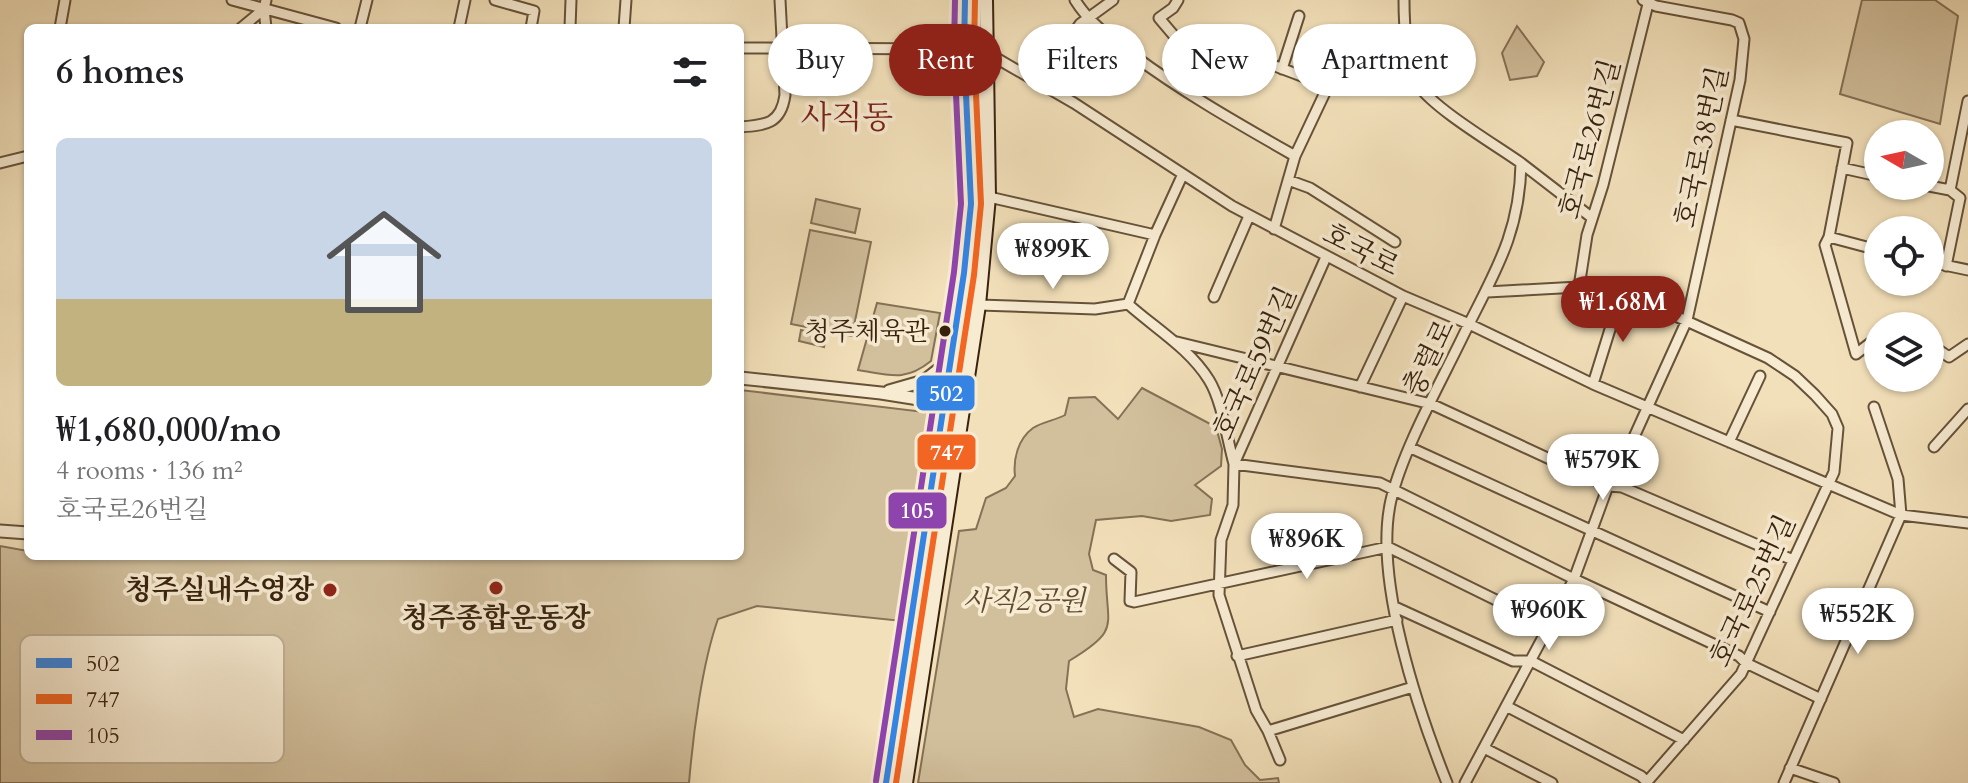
<!DOCTYPE html>
<meta charset="utf-8">
<style>
:root{--surface:#fff;--page:#f2f2f2;--text:#202124;--muted:#757577;--line:#e0e0e0;--accent:#8f2418}
body{margin:0;font-family:Cardo,"Noto Serif KR",serif;background:var(--page);color:var(--text);height:100vh;display:flex;flex-direction:column;font-size:30px;white-space:nowrap}
*{box-sizing:border-box;margin:0}
p{font-size:26px;color:var(--muted)}
.icon{flex:none;width:44px;height:44px;fill:none;stroke:currentColor;stroke-width:2;stroke-linecap:round;stroke-linejoin:round}
.map{position:relative;flex:1;overflow:hidden}
.side{position:absolute;left:24px;top:24px;width:720px;height:536px;display:flex;flex-direction:column;background:var(--surface);border-radius:12px;box-shadow:0 2px 6px #0004}
.side>*{flex:none}
.hud{position:absolute;left:768px;top:24px;width:760px;height:72px;display:flex;gap:16px}
.needle{width:52px;rotate:279deg}
.tools{position:absolute;left:1864px;top:120px;display:grid;gap:16px}
.tools a{display:grid;place-items:center;width:80px;height:80px;border-radius:50%;background:var(--surface);box-shadow:0 2px 6px #0004;font-size:40px}
.price{position:absolute;translate:-50% -68px;padding:0 18px;border-radius:28px;background:#fff;color:#222;font-size:26px;line-height:52px;filter:drop-shadow(0 2px 4px #0008)}
.price::after{content:'';position:absolute;left:50%;top:48px;width:24px;height:18px;margin-left:-12px;background:inherit;clip-path:polygon(0 0,100% 0,50% 100%)}
.price.current{background:var(--accent);color:#fff}
ul{padding:0;list-style:none}
li{display:grid;align-content:center;gap:16px;height:424px;padding:0 32px}
li+li{border-top:2px solid var(--line)}
li span{display:grid;place-items:center;height:248px;border-radius:12px;color:#555}
li>.icon{margin-inline-start:auto}
span .icon{width:144px;height:144px;fill:#fffc;stroke-width:1}
li b{font-size:34px}
h2{display:flex;justify-content:space-between;align-items:center;height:96px;padding:0 32px;font-size:34px}
.pill{padding:0 28px;border-radius:36px;background:var(--surface);box-shadow:0 2px 6px #0004;font-size:28px;line-height:72px}
.pill.current{background:var(--accent);color:#fff}
.map>svg:first-child{display:block}
</style>
<div class="map">
<svg width="1968" height="783" viewBox="0 0 1968 783">
<rect width="100%" height="100%" fill="#f2e0ba"/>
<filter id="stains"><feTurbulence type="fractalNoise" baseFrequency=".0025" numOctaves="4"/><feColorMatrix values="0 0 0 0 .2 0 0 0 0 .09 0 0 0 0 .02 0 0 0 .5 -.17"/></filter>
<radialGradient id="worn" r=".72"><stop offset=".6" stop-color="#630" stop-opacity="0"/><stop offset="1" stop-color="#630" stop-opacity=".3"/></radialGradient>
<path fill="#d2c09d" stroke="#857156" stroke-width="2" d="M1862,0H1935L1958,16L1940,124L1840,94Z
M1517,26L1544,62L1537,76L1510,80L1502,53Z
M816,199L860,209L855,233L811,223Z
M810,230L871,242L852,336L791,324Z
M877,303L940,313L931,361C905,382 890,375 858,370Z
M801,330L826,336L824,347L799,341Z
M1142,388L1216,427L1222,449L1221,466L1195,485L1212,499L1210,515L1171,521L1142,516L1096,520L1089,554L1093,570L1106,575C1106,627 1122,629 1069,661L1066,689L1074,717L1098,709L1199,727L1231,740L1245,765L1260,780L1278,778L1279,783H918L959,531L976,529L986,498L1006,488L1015,476C1013,459 1018,439 1033,428C1042,422 1056,420 1065,415L1069,398L1095,397L1118,419Z
M740,390L933,413L902,621L757,606L718,619C702,664 693,735 689,783H0V546L28,551V556H740Z"/>
<g fill="none" stroke-linecap="round" stroke-linejoin="round">
<g stroke="#665239" stroke-width="13">
<path id="minor" d="M232,0L336,28
M495,0L534,11L531,28
M1075,0C1090,24 1111,38 1133,55C1184,93 1239,124 1295,156
M1178,0L1173,8L1159,18L1198,64L1209,41L1328,86
M1404,0C1404,22 1406,66 1418,85C1436,110 1494,144 1521,163C1520,234 1494,273 1464,334C1441,382 1403,449 1391,500C1373,578 1418,710 1447,783
M60,28L65,0
M241,28L264,9
M266,28L264,9L266,0
M360,28L367,0
M459,28L465,0
M570,28L571,0
M624,28L626,0
M740,48L953,49L996,58L1074,103L1232,206L1403,296L1469,324L1593,384L1901,515L1968,523
M1282,69L1299,16
M1039,82L1080,24L1113,0
M1731,120L1847,143L1829,237L1825,245L1856,354L1878,337
M740,127C766,125 781,124 785,95L780,0
M0,163L28,156
M1521,163L1591,217
M1842,168L1878,176
M1288,180L1310,188L1395,242
M1929,186L1950,190
M989,197L1155,235
M1274,229L1295,156L1347,46
M1829,237L1878,250
M1930,262L1968,270
M1946,266L1960,198L1950,190L1968,101
M1579,287L1587,235L1603,185L1648,4
M1487,292L1579,287L1638,299L1768,358L1795,376L1815,395L1832,414L1838,428L1834,472L1741,674L1646,783
M1214,297L1249,216
M1128,304C1156,329 1189,348 1209,380C1222,401 1227,439 1234,464L1380,483L1574,579L1739,656L1746,663L1821,699
M1128,304L1155,235L1182,176
M979,305L1095,309L1128,304
M1893,326L1899,322L1905,326
M1177,342L1431,404L1608,486L1622,487L1793,560
M1930,344L1949,357L1968,344
M1593,384L1621,294
M1360,387L1403,296
M1729,442L1760,376
M1934,447L1968,409
M1411,448L1770,612
M1114,559L1131,572L1130,601L1134,602L1388,547L1549,626
M1395,607L1513,661H1531L1684,740
M1237,656L1397,620
M1506,706L1641,776L1647,782
M1268,731L1413,687
M1484,748L1552,783
M1280,760L1268,731L1256,710L1219,595L1221,540L1233,505L1234,464L1326,257
M1790,768L1834,783
M1465,783L1574,579L1608,486L1615,479L1687,320L1740,80L1744,39L1739,23L1732,20L1656,6L1643,0
M1784,783L1901,515L1898,479L1874,407"/>
</g>
<g stroke="#665239" stroke-width="15">
<path id="tertiary" d="M740,378L881,393L944,403
M889,391L924,381L951,360
M0,531L28,533"/>
</g>
<g stroke="#38220e" stroke-width="16">
<path id="secondary" d="M886,783L964,273L971,204L964,50L965,0
M906,783L979,305L989,197L986,0"/>
</g>
<use href="#minor" stroke="#f7ebd2" stroke-width="9"/>
<use href="#tertiary" stroke="#f7ebd2" stroke-width="11"/>
<use href="#secondary" stroke="#f7ebd2" stroke-width="12"/>
<g stroke="#f7ebd2" stroke-width="12">
<path id="bus-1" d="M886,783L964,273L971,204L964,50L965,0"/>
</g>
<g stroke="#f7ebd2" stroke-width="12">
<path id="bus-2" d="M896,783L974,275L981,204L974,50L975,0"/>
</g>
<g stroke="#f7ebd2" stroke-width="12">
<path id="bus-3" d="M876,781L954,272L961,204L954,50L955,0"/>
</g>
<use href="#bus-1" stroke="#3584e4" stroke-width="6"/>
<use href="#bus-2" stroke="#f26522" stroke-width="6"/>
<use href="#bus-3" stroke="#8e44ad" stroke-width="6"/>
</g>
<circle fill="#38220e" stroke="#f7ebd2" stroke-width="3" cx="945" cy="331" r="7"/>
<g fill="#8f2418" stroke="#f7ebd2" stroke-width="3">
<circle cx="496" cy="588" r="8"/>
<circle cx="330" cy="590" r="8"/>
</g>
<g text-anchor="middle" dominant-baseline="central" stroke-width="7" stroke-linejoin="round" paint-order="stroke">
<g font-size="26" fill="#38220e" stroke="#f7ebd2" text-anchor="end">
<text x="930" y="331">청주체육관</text>
</g>
<g font-size="28" fill="#38220e" stroke="#f7ebd2">
<text transform="translate(1590 139) rotate(-75)">호국로26번길</text>
<text transform="translate(1702 147) rotate(-78)">호국로38번길</text>
<text transform="translate(1361 250) rotate(27)">호국로</text>
<text transform="translate(1429 358) rotate(-64)">충렬로</text>
<text transform="translate(1255 363) rotate(-66)">호국로59번길</text>
<text transform="translate(1753 591) rotate(-65)">호국로25번길</text>
</g>
<g font-size="28" font-weight="bold" fill="#38220e" stroke="#f7ebd2" text-anchor="end">
<text x="314" y="590">청주실내수영장</text>
<text x="496" y="618" text-anchor="middle">청주종합운동장</text>
</g>
<g font-size="28" font-style="italic" fill="#5e4a32" stroke="#f7ebd2">
<text x="1024" y="601">사직2공원</text>
</g>
<g font-size="32" fill="#7a1f14" stroke="#f7ebd2">
<text x="847" y="118">사직동</text>
</g>
</g>
<rect x="20" y="635" width="264" height="128" rx="12" fill="#f7ebd2" stroke="#beaf97" stroke-width="2"/>
<rect x="36" y="658" width="36" height="10" fill="#3584e4"/>
<rect x="36" y="694" width="36" height="10" fill="#f26522"/>
<rect x="36" y="730" width="36" height="10" fill="#8e44ad"/>
<g font-size="22" fill="#38220e">
<text x="86" y="671">502</text>
<text x="86" y="707">747</text>
<text x="86" y="743">105</text>
</g>
<g stroke="#f7ebd2" stroke-width="3">
<rect x="915" y="374" width="61" height="38" rx="8" fill="#3584e4"/>
<rect x="916" y="433" width="61" height="38" rx="8" fill="#f26522"/>
<rect x="887" y="491" width="61" height="39" rx="8" fill="#8e44ad"/>
</g>
<g font-size="22" text-anchor="middle" font-weight="bold" fill="#fff">
<text x="946" y="401">502</text>
<text x="947" y="460">747</text>
<text x="917" y="518">105</text>
</g>
<rect width="100%" height="100%" filter="url(#stains)"/>
<rect width="100%" height="100%" fill="url(#worn)"/>
</svg>
<div class="tools">
<a><svg class="needle" viewBox="-14 -14 28 28"><path d="M0-13l5 13h-10z" fill="#e53935"/><path d="M0 13l5-13h-10z" fill="#757577"/></svg></a>
<a><svg class="icon" aria-label="locate" viewBox="0 0 24 24"><circle cx="12" cy="12" r="6"/><path d="M12 2v4M12 18v4M2 12h4M18 12h4"/></svg></a>
<a><svg class="icon" aria-label="layers" viewBox="0 0 24 24"><path d="M12 4l9 5-9 5-9-5zM3 14l9 5 9-5"/></svg></a>
</div>
<b class="price" style="left:1053px;top:291px">₩899K</b>
<b class="price current" style="left:1623px;top:344px">₩1.68M</b>
<b class="price" style="left:1603px;top:502px">₩579K</b>
<b class="price" style="left:1307px;top:581px">₩896K</b>
<b class="price" style="left:1549px;top:652px">₩960K</b>
<b class="price" style="left:1858px;top:656px">₩552K</b>
<div class="hud">
<a class="pill">Buy</a>
<a class="pill current">Rent</a>
<a class="pill">Filters</a>
<a class="pill">New</a>
<a class="pill">Apartment</a>
</div>
<section class="side">
<h2>6 homes<svg class="icon" aria-label="filters" viewBox="0 0 24 24"><path d="M4 7h16M4 17h16"/><circle cx="9" cy="7" r="2"/><circle cx="15" cy="17" r="2"/></svg></h2>
<ul>
<li><span style="background:linear-gradient(#c9d6e8 65%,#c2b280 0)"><svg class="icon" aria-label="home" viewBox="0 0 24 24"><path d="M3 11l9-7 9 7M6 9v11h12V9"/></svg></span><div><b>₩1,680,000/mo</b><p>4 rooms · 136 m²</p><p>호국로26번길</p></div></li>
</ul>
</section>
</div>
